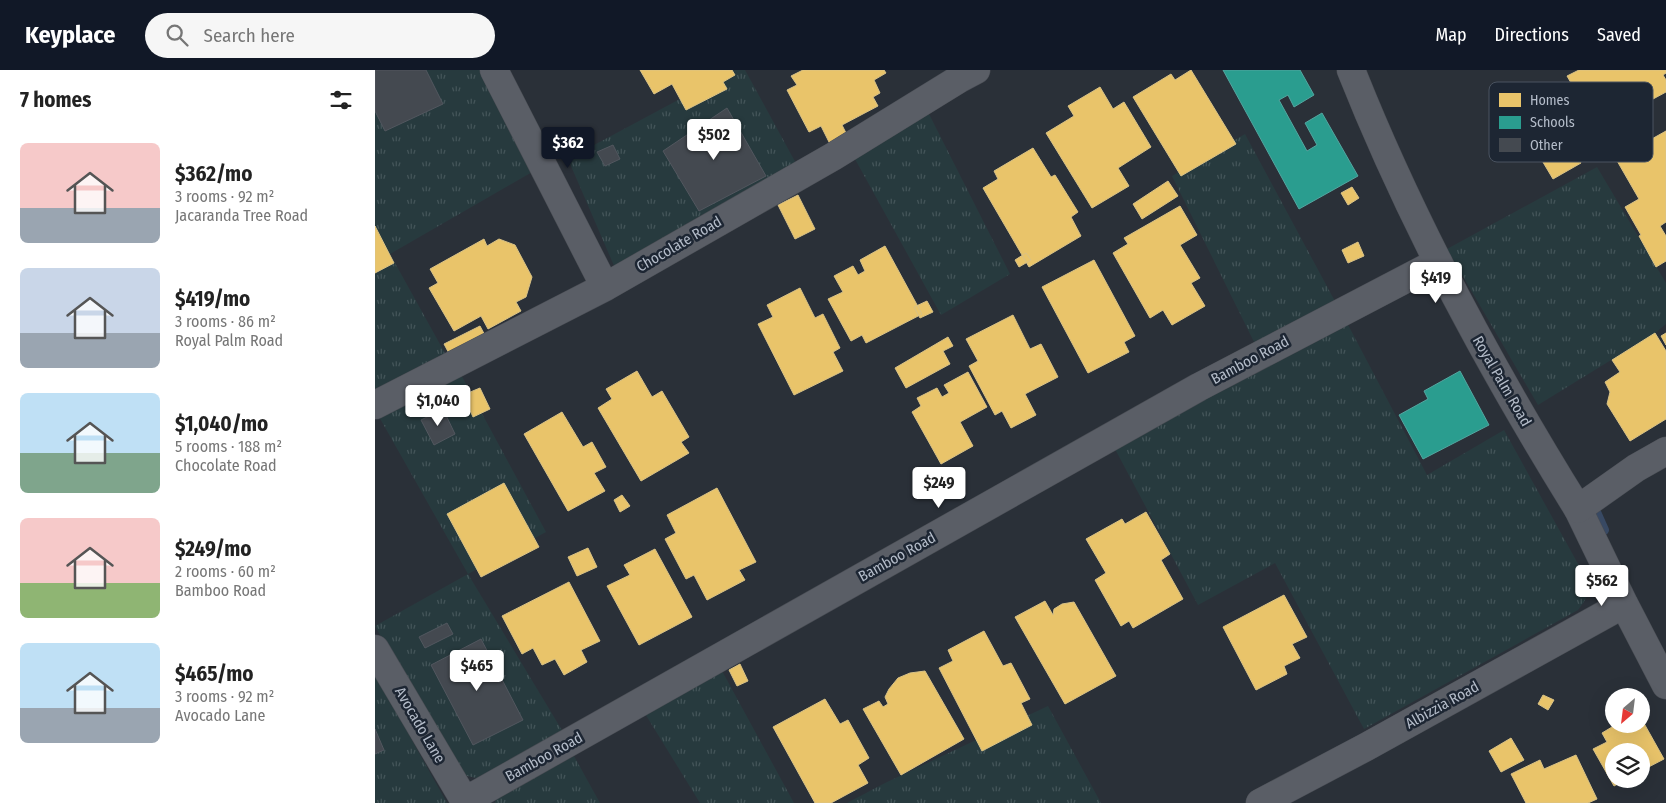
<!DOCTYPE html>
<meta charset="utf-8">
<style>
:root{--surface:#fff;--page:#f6f6f6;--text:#222;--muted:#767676;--accent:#111827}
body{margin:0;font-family:"Fira Sans Condensed",sans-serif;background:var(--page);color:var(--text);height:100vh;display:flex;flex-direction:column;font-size:19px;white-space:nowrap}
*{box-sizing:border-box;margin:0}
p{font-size:16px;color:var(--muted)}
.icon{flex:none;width:28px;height:28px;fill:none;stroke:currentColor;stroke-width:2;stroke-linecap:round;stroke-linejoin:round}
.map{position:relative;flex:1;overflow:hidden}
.details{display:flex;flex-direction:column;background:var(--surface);width:375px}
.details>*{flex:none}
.needle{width:32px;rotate:208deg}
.buttons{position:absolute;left:1230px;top:618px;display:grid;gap:10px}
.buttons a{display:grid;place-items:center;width:45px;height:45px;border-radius:50%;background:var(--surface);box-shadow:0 5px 20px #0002;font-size:25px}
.price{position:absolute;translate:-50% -42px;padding:0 11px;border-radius:5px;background:#fff;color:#222;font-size:16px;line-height:32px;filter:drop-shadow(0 1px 2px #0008)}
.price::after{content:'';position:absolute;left:50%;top:30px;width:15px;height:11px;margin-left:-8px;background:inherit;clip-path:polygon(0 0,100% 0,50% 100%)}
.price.on{background:var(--accent);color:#fff}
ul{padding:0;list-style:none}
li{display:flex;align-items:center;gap:15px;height:125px;padding:0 20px}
li span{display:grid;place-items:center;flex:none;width:140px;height:100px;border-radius:8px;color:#555}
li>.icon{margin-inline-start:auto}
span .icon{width:60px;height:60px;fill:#fffc;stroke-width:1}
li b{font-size:21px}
h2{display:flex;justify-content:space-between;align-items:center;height:60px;padding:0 20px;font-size:21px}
header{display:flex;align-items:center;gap:30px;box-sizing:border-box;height:70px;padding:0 25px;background:var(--accent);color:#fff}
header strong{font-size:24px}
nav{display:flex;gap:28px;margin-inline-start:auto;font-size:18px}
.search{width:350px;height:45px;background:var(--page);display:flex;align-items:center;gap:12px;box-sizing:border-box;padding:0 18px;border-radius:28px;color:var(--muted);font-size:19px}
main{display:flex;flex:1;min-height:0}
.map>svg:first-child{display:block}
</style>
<header>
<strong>Keyplace</strong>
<div class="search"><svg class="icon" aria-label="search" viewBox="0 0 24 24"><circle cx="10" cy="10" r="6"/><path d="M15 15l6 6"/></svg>Search here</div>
<nav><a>Map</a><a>Directions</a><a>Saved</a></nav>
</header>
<main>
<section class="details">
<h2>7 homes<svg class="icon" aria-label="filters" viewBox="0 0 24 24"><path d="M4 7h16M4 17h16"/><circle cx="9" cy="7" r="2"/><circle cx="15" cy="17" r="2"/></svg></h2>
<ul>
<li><span style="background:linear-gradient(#f6c9c9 65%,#9aa5b1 0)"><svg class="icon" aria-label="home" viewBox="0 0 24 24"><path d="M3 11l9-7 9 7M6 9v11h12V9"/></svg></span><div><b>$362/mo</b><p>3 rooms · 92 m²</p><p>Jacaranda Tree Road</p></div></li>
<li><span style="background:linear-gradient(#c9d6e8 65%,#9aa5b1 0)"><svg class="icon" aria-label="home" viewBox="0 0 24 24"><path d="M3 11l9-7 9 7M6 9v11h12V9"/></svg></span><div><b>$419/mo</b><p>3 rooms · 86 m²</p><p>Royal Palm Road</p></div></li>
<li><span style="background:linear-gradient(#bfe0f5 60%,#7fa58c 0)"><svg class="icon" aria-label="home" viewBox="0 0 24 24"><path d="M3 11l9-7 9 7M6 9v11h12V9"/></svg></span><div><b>$1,040/mo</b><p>5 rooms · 188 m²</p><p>Chocolate Road</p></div></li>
<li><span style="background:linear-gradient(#f6c9c9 65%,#8fb573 0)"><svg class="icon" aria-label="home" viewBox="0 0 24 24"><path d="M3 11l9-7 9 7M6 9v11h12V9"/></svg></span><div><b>$249/mo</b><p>2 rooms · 60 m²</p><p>Bamboo Road</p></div></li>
<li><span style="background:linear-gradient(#bfe0f5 65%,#9aa5b1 0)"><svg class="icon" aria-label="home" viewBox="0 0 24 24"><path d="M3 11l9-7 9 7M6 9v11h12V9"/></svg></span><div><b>$465/mo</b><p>3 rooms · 92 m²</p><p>Avocado Lane</p></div></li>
</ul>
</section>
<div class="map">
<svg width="1291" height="733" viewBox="0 0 1291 733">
<defs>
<pattern id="grass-tufts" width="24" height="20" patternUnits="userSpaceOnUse" patternTransform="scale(1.25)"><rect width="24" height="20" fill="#273a3e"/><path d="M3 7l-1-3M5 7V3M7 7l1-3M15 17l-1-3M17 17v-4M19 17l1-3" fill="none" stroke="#445559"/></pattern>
</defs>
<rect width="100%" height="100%" fill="#2a3038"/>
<path fill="url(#grass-tufts)" d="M0,0H110L164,98L15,184L71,285L0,323Z
M359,0H370L429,108L243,205L193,89Z
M554,44L635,204L566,245L475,80Z
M870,64L962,235L881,276L797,106Z
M1222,97L1291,213V254L1280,263L1163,335L1072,179Z
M971,251L1052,405L1129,360L1202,492C1218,513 1220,518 1203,540L989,659L900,493L823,535L740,379Z
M84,301L171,462L93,504L188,662L106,709L83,704L0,556L93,504L3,345Z
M346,599L419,733H325L269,642Z
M0,604L72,733H0Z
M673,636L726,733H472L510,713Z
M199,686L225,733H120L121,729Z"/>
<path fill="#e9c46a" stroke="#d9c286" d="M265,0H357L360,5L348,12L352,19L311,40L297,14L279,24Z
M428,0H509L511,3L499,10L505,23L498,27L503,36L467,55L472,65L455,74L446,56L434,62L412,20L422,15L416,6Z
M816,0L861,74L806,106L758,27L796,4L800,10Z
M1204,0H1291V3L1288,5L1291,10V22L1265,36L1260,31L1234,46L1228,34L1213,42L1192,6Z
M725,17L738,39L749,32L776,77L743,98L754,116L717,138L671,63L699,46L693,36Z
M1184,55L1206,93L1178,109L1156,72Z
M1291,61V152L1285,156L1291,166V191L1281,197L1264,166L1266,165L1250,137L1264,129L1241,89Z
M658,78L676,107L680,105L703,142L696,147L706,166L654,197L608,118L623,109L619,101Z
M793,111L803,126L767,149L758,134Z
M977,117L984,128L973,135L966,123Z
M423,125L440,159L420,169L403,135Z
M805,136L822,165L805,175L825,208L816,213L830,236L797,255L788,240L775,248L738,183L753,174L749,168Z
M0,156L19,193L0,203Z
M109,169L112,176L124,169L140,175L157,207L151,227L141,232L146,241L113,259L106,246L79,261L54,218L63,213L55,199Z
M983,172L989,186L973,193L967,180Z
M510,176L547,244L491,273L487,265L476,271L453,229L468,222L459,206L478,196L483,205L490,201L485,190Z
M651,183L656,190L644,197L640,190Z
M719,190L760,266L749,272L754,282L713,303L667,217Z
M425,218L440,248L448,244L465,278L458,282L468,301L419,325L383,254L398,247L392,235Z
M552,231L558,242L545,248L539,237Z
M638,245L655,279L666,274L683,307L650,324L661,345L636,358L627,341L620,345L594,296L603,291L591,269Z
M105,256L113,271L77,289L69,274Z
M1280,263L1291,281V349L1255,371L1232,334L1235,322L1230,312L1245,302L1237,290Z
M1291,263V275L1286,266Z
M573,267L578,276L568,281L575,294L531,318L520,298Z
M262,301L277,327L287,321L314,367L306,372L314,383L266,411L223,338L237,329L231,319Z
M593,302L612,337L585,352L598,376L566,394L537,342L546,336L542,328L562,318L567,327L574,323L569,315Z
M105,318L115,339L98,347L88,325Z
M187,342L208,377L217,372L231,397L219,403L230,421L193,441L149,364Z
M129,413L164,477L106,507L72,444Z
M342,418L381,492L364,500L370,510L332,530L319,505L311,509L290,469L301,463L292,445Z
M247,425L255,436L245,442L239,430Z
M771,442L795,484L786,490L808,529L758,558L754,551L746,556L720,510L731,503L711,469L747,449L750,454Z
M213,478L222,497L202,506L193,487Z
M280,479L317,547L264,575L232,516L255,505L249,495Z
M194,512L225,571L206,580L212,592L189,605L180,589L167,595L158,578L147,584L127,546Z
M909,525L932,567L917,574L925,588L909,596L912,604L881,620L848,557Z
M670,531L678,545L679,539L687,534L699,532L741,606L690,634L640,547Z
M609,561L628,596L636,593L655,629L646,633L657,655L607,681L564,598L578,591L573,580Z
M365,594L373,611L362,616L354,600Z
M550,601L589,669L526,705L488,639L504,631L508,637L513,634L510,627L514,619L523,608L535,603Z
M1168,625L1179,630L1173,640L1163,634Z
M450,629L465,654L473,650L494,688L483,695L493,713L456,733H440L398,657Z
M1266,648L1289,689L1266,701V681H1239V709H1252L1239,716L1218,679L1232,672L1227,663L1242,654H1266Z
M1136,668L1149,690L1126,702L1114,681Z
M1201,685L1222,729L1213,733H1151L1136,704L1165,690L1169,699Z"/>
<path fill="#2a9d8f" stroke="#53a6a0" d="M848,0H925L939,25L919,37L913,25L904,30L932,81L942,75L930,53L947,43L983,106L924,139Z
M1085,301L1114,355L1048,389L1024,345L1053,329L1049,321Z"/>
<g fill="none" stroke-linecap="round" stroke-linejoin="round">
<path stroke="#384963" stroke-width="10" d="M1217,433L1229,460"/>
</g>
<path fill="#444950" stroke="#52575f" d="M0,0H51L68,34L10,61L0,41Z
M352,38L391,106L324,141L288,81Z
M238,75L245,89L230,96L222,82Z
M68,339L80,364L59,375L46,350Z
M72,553L78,564L50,578L44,567Z
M106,569L148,650L98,675L56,595Z
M0,659L9,680L0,684Z"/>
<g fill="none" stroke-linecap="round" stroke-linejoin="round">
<g stroke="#484c53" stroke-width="29">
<path id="minor" d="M119,0L230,217
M0,335L230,217L459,86L584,9L601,0
M1203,439L1249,534L1291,615
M0,579L91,733
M90,731L824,317L1063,192
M885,733L991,677L1249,534"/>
</g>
<g stroke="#484c53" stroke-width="29">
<path id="tertiary" d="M976,0C1037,154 1116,299 1203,439L1261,398L1291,381"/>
</g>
<use href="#minor" stroke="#5a5e66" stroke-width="28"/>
<use href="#tertiary" stroke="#5a5e66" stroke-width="28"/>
</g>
<g text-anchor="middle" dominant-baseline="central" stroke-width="5" stroke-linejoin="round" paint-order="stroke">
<g font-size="15" fill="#b4bcc9" stroke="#1d2633">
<text transform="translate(304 174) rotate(-30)">Chocolate Road</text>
<text transform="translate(875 290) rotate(-28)">Bamboo Road</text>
<text transform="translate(1127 311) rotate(60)">Royal Palm Road</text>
<text transform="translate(522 487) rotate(-29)">Bamboo Road</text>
<text transform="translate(1067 635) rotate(-29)">Albizzia Road</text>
<text transform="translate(45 655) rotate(60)">Avocado Lane</text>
<text transform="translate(169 687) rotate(-29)">Bamboo Road</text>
</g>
</g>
<rect x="1114" y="12" width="164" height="80" rx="8" fill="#1d2633" stroke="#4a5360" stroke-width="1"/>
<rect x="1124" y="23" width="22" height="14" fill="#e9c46a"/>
<rect x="1124" y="46" width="22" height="13" fill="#2a9d8f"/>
<rect x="1124" y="68" width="22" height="14" fill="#444950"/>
<g font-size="14" fill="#b4bcc9">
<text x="1155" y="35">Homes</text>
<text x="1155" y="57">Schools</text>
<text x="1155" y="80">Other</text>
</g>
</svg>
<div class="buttons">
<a><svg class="needle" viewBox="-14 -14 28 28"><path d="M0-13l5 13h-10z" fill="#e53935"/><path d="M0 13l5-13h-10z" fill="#767676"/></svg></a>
<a><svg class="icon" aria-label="layers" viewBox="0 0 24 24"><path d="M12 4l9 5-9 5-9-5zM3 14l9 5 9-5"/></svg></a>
</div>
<b class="price" style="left:339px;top:91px">$502</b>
<b class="price on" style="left:193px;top:99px">$362</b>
<b class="price" style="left:1061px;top:234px">$419</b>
<b class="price" style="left:63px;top:357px">$1,040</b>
<b class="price" style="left:564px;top:439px">$249</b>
<b class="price" style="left:1227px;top:537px">$562</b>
<b class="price" style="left:102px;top:622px">$465</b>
</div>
</main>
